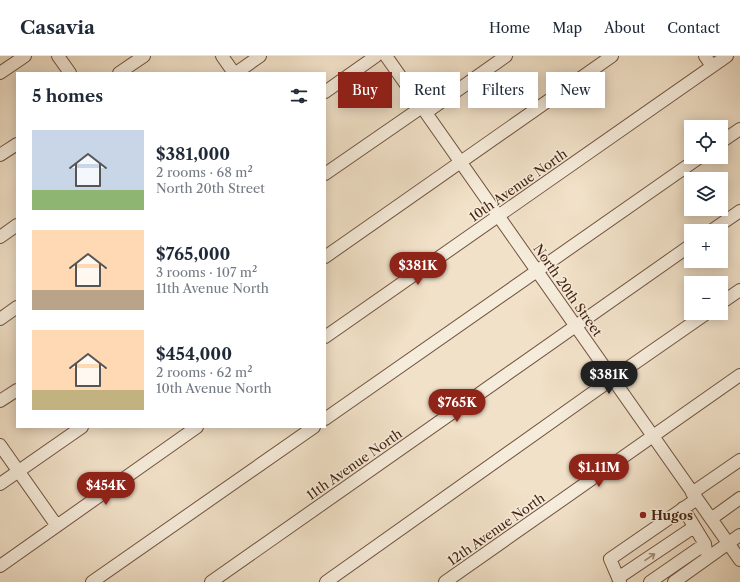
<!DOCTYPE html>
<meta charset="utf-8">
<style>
:root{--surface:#fff;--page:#f6f6f7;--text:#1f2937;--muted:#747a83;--line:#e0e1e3;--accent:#8f2418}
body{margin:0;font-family:"Libre Caslon Text",serif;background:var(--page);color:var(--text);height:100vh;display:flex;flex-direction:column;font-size:15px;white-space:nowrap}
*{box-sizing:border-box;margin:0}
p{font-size:13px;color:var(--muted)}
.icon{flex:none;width:22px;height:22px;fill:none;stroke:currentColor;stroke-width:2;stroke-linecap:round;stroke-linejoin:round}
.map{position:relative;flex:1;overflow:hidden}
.drawer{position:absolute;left:16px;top:16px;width:310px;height:356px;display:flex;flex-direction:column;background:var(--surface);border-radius:0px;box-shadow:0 2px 10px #0003}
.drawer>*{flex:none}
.top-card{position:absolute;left:338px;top:16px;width:342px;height:36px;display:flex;gap:8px}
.tools{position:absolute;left:684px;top:64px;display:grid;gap:8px}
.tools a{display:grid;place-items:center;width:44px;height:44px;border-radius:0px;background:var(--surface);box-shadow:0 2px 10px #0003;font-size:20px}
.price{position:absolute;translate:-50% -34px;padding:0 9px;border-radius:14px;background:var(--accent);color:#fff;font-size:13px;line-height:26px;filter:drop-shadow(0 1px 2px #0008)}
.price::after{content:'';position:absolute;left:50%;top:24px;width:12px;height:9px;margin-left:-6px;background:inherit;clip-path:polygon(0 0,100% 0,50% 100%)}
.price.on{background:#222;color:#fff}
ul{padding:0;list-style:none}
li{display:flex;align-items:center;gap:12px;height:100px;padding:0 16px}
li span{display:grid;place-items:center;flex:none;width:112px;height:80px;border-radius:0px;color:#555}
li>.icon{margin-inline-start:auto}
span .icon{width:48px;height:48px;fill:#fffc;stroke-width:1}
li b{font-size:17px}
h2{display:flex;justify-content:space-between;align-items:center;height:48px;padding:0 16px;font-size:17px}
.tag{padding:0 14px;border-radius:0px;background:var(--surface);box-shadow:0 2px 10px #0003;font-size:14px;line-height:36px}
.tag.on{background:var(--accent);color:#fff}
header{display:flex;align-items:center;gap:24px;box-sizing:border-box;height:56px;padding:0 20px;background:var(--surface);border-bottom:1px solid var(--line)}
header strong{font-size:19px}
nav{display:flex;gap:22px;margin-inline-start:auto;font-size:14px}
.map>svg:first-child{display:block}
</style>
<header>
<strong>Casavia</strong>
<nav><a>Home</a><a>Map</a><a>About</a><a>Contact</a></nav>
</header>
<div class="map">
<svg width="740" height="526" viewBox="0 0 740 526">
<rect width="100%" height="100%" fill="#f1e1c8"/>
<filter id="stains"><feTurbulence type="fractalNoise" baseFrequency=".005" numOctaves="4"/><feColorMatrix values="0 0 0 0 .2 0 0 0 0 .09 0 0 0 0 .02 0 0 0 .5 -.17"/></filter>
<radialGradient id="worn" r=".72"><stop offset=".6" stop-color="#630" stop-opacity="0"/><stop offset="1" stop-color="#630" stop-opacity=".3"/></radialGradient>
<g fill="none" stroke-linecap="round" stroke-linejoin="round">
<g stroke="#70523f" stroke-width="14">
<path id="minor" d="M58,0L70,17
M222,0L234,17
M386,0L740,504
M705,0L712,10
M0,17L25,0
M119,17L144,0
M236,17L260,0
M325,36L376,0
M721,86L740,73
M0,99L17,88
M325,118L422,51L431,53L506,0
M711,175L740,155
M0,181L17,169
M325,201L612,0
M721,247L740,234
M0,263L17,251
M325,281L727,0
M0,345L17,334
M325,363L700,101
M0,389L57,470
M0,428L82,371
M692,437L740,404
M683,452L705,488L706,495
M711,463L740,442
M0,510L197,371
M618,522L694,471
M92,526L314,371
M211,526L691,189
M326,526L612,323L707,257
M445,526L740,319
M620,526L610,503L697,443
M650,526L705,488
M674,526L740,479"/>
</g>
<use href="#minor" stroke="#f6ecdb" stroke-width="12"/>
</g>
<defs><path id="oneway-shaft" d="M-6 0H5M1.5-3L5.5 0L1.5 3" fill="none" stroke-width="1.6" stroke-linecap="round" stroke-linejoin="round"/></defs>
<use stroke="#9e8876" href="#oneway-shaft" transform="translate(650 501) rotate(-34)"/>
<circle fill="#8f2418" stroke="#f6ecdb" stroke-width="1.5" cx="643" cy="459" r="4"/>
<g text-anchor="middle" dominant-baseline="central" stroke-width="3" stroke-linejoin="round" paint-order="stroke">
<g font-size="13" fill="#452311" stroke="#f6ecdb">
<text transform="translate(518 129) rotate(-35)">10th Avenue North</text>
<text transform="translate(568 234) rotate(55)">North 20th Street</text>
<text transform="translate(354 408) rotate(-35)">11th Avenue North</text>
<text transform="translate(496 473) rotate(-35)">12th Avenue North</text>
</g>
<g font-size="13" font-weight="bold" fill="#452311" stroke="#f6ecdb" text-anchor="start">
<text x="651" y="459">Hugos</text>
</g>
</g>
<rect width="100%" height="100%" filter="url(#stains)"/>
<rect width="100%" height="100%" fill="url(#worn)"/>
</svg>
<div class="tools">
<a><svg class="icon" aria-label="locate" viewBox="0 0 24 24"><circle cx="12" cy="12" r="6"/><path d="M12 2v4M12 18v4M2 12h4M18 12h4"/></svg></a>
<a><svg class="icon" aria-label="layers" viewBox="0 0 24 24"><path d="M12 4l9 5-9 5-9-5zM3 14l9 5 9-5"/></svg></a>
<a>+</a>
<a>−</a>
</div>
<b class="price" style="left:418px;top:230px">$381K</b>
<b class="price on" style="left:609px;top:339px">$381K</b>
<b class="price" style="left:457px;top:367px">$765K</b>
<b class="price" style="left:599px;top:432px">$1.11M</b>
<b class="price" style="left:106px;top:450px">$454K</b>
<div class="top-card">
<a class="tag on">Buy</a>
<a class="tag">Rent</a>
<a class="tag">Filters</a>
<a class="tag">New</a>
</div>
<section class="drawer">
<h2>5 homes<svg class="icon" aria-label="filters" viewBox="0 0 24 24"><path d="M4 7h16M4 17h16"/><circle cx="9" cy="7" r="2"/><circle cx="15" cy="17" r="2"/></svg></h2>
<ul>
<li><span style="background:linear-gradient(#c9d6e8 75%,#8fb573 0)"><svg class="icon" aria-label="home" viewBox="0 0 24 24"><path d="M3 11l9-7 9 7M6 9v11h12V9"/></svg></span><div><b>$381,000</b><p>2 rooms · 68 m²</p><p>North 20th Street</p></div></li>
<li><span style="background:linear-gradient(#ffd9b3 75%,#b9a48a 0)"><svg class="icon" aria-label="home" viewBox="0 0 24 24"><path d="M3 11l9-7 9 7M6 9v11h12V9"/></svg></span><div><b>$765,000</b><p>3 rooms · 107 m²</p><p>11th Avenue North</p></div></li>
<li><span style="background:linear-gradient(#ffd9b3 75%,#c2b280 0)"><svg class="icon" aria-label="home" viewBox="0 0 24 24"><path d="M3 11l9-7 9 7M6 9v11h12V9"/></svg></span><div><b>$454,000</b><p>2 rooms · 62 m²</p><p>10th Avenue North</p></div></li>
</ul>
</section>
</div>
